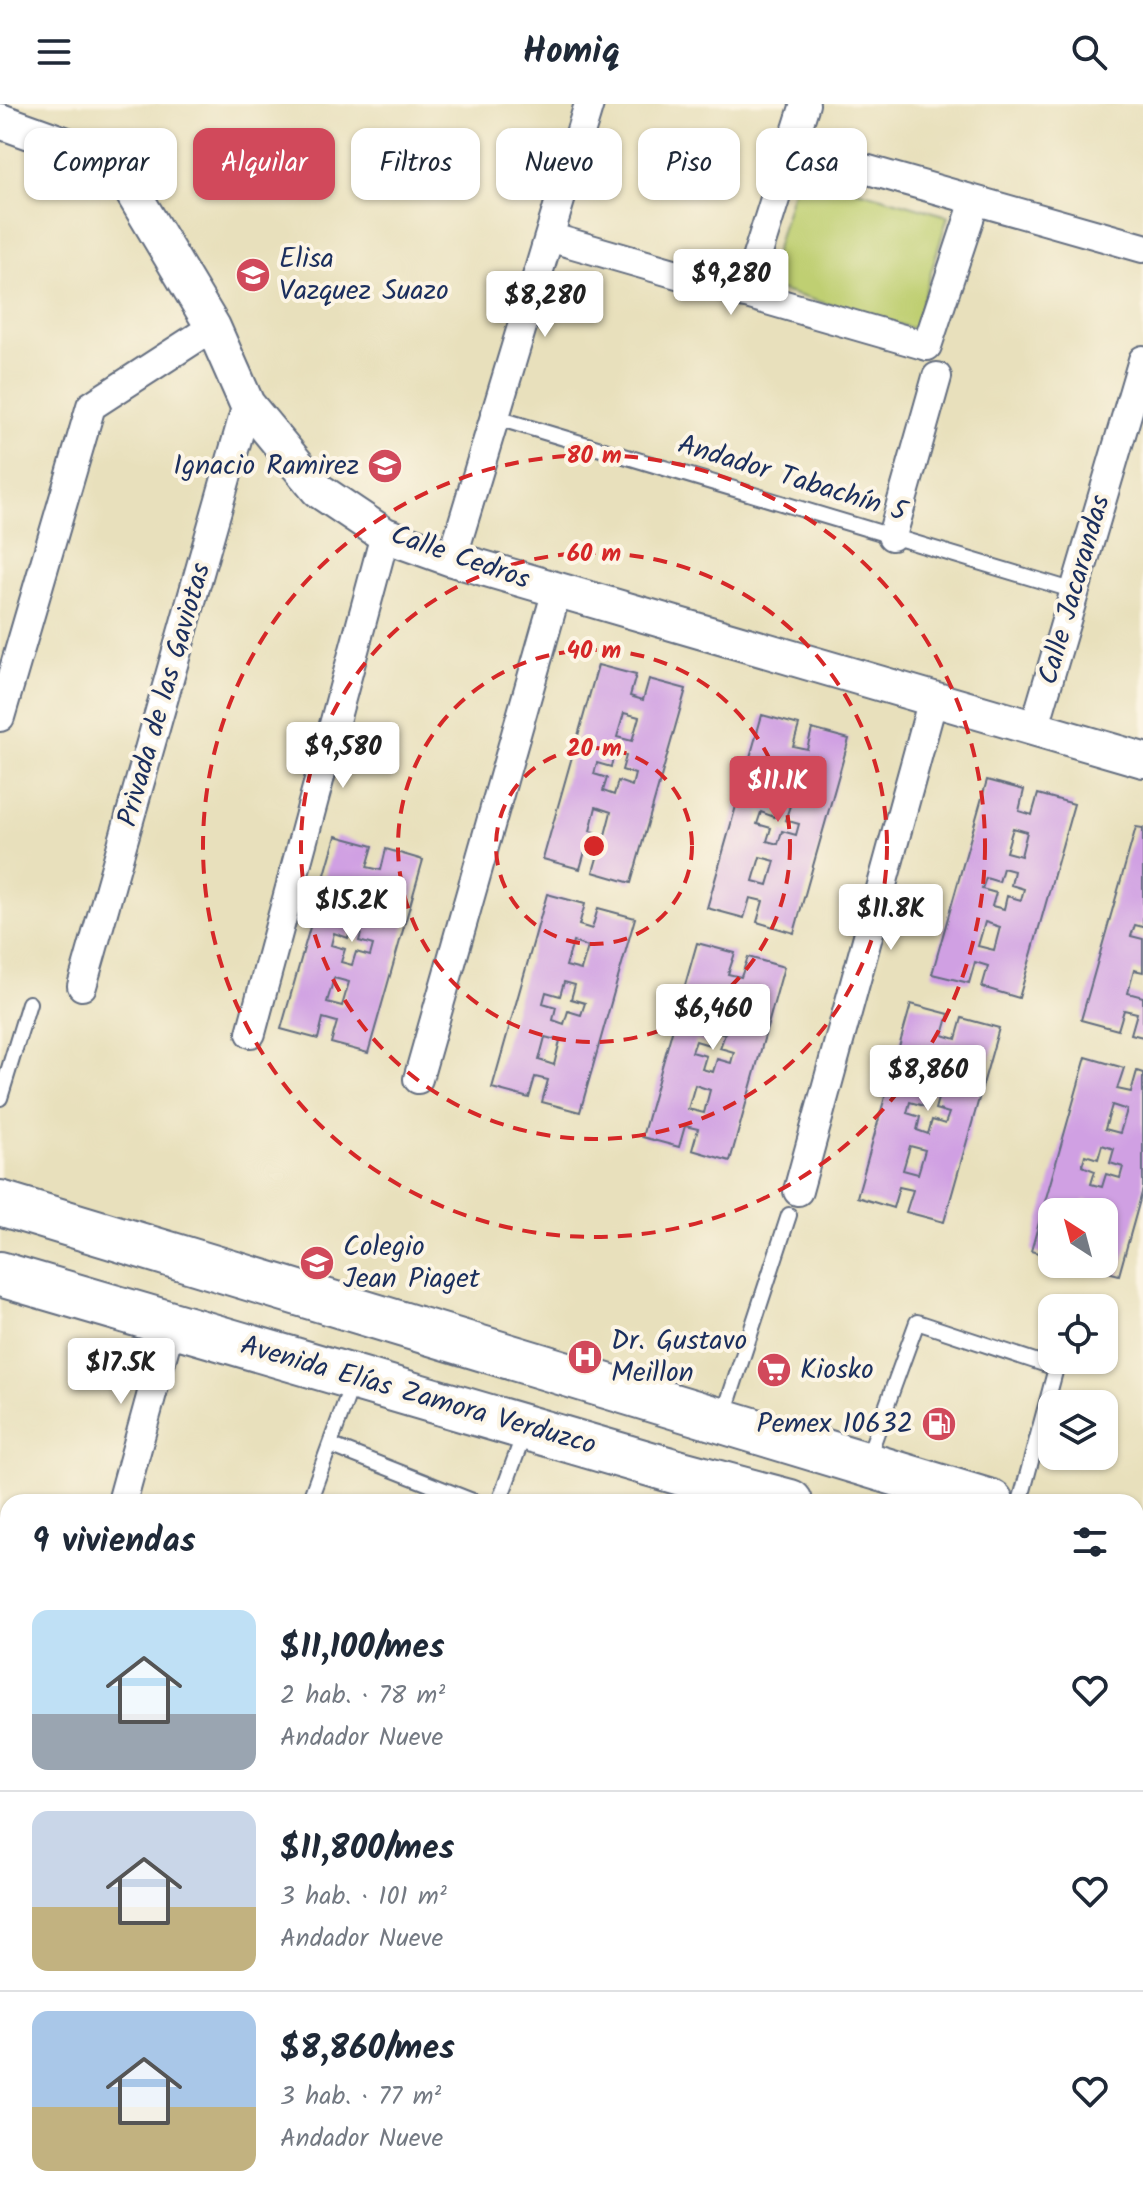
<!DOCTYPE html>
<html lang="es">
<meta charset="utf-8">
<style>
:root{--surface:#fff;--page:#f6f6f7;--text:#1f2937;--muted:#747a83;--line:#e0e1e3;--accent:#d1495b}
body{margin:0;font-family:Kalam,sans-serif;background:var(--page);color:var(--text);height:100vh;display:flex;flex-direction:column;font-size:30px;white-space:nowrap}
*{box-sizing:border-box;margin:0}
p{font-size:26px;color:var(--muted)}
.icon{flex:none;width:44px;height:44px;fill:none;stroke:currentColor;stroke-width:2;stroke-linecap:round;stroke-linejoin:round}
.map{position:relative;flex:1;overflow:hidden}
.panel{position:absolute;left:0px;top:1390px;width:1144px;height:714px;display:flex;flex-direction:column;background:var(--surface);border-radius:24px 24px 0 0;box-shadow:0 2px 6px #0004}
.panel>*{flex:none}
.guide{position:absolute;left:24px;top:24px;width:1096px;height:72px;display:flex;gap:16px}
.needle{width:52px;rotate:324deg}
.fabs{position:absolute;left:1038px;top:1094px;display:grid;gap:16px}
.fabs a{display:grid;place-items:center;width:80px;height:80px;border-radius:16px;background:var(--surface);box-shadow:0 2px 6px #0004;font-size:40px}
.price{position:absolute;translate:-50% -68px;padding:0 18px;border-radius:8px;background:#fff;color:#222;font-size:26px;line-height:52px;filter:drop-shadow(0 2px 4px #0008)}
.price::after{content:'';position:absolute;left:50%;top:48px;width:24px;height:18px;margin-left:-12px;background:inherit;clip-path:polygon(0 0,100% 0,50% 100%)}
.price.selected{background:var(--accent);color:#fff}
ul{padding:0;list-style:none}
li{display:flex;align-items:center;gap:24px;height:200px;padding:0 32px}
li+li{border-top:2px solid var(--line)}
li span{display:grid;place-items:center;flex:none;width:224px;height:160px;border-radius:16px;color:#555}
li>.icon{margin-inline-start:auto}
span .icon{width:96px;height:96px;fill:#fffc;stroke-width:1}
li b{font-size:34px}
h2{display:flex;justify-content:space-between;align-items:center;height:96px;padding:0 32px;font-size:34px}
.pill{padding:0 28px;border-radius:16px;background:var(--surface);box-shadow:0 2px 6px #0004;font-size:28px;line-height:72px}
.pill.selected{background:var(--accent);color:#fff}
header{display:flex;justify-content:space-between;align-items:center;height:104px;padding:0 32px;background:var(--surface);font-size:36px;font-weight:700}
.map>svg:first-child{display:block}
</style>
<header><svg class="icon" aria-label="menu" viewBox="0 0 24 24"><path d="M4 6h16M4 12h16M4 18h16"/></svg>Homiq<svg class="icon" aria-label="search" viewBox="0 0 24 24"><circle cx="10" cy="10" r="6"/><path d="M15 15l6 6"/></svg></header>
<div class="map">
<svg width="1143" height="2103" viewBox="0 0 1143 2103">
<rect width="100%" height="100%" fill="#fcf5e5"/>
<filter id="ink" filterUnits="userSpaceOnUse"><feTurbulence type="fractalNoise" baseFrequency=".0125" numOctaves="2"/><feDisplacementMap in="SourceGraphic" scale="16" xChannelSelector="R" yChannelSelector="G"/><feConvolveMatrix kernelMatrix="1 2 1 2 8 2 1 2 1" color-interpolation-filters="sRGB"/></filter>
<filter id="wash" filterUnits="userSpaceOnUse"><feTurbulence type="fractalNoise" baseFrequency=".006" numOctaves="4" result="noise"/><feDisplacementMap in="SourceGraphic" scale="32" xChannelSelector="R" yChannelSelector="G"/><feGaussianBlur stdDeviation="1.8" result="paint"/><feColorMatrix in="noise" values="0 0 0 0 0 0 0 0 0 0 0 0 0 0 0 0 0 1.4 0 .05"/><feComposite in="paint" operator="in"/></filter>
<g filter="url(#wash)">
<rect width="100%" height="100%" fill="#e8e0bc"/>
<path fill="#bfcf72" stroke="#6d7f68" stroke-width="2" d="M798,69L948,112L914,225L765,182Z
M0,1889L8,1891V2083L1,2103Z
M1143,1937V2103H1031L1036,2096H1136V1948Z
M459,2096H1015L1016,2103H456Z"/>
<g id="blocks">
<path fill="#d0a0e3" fill-rule="evenodd" d="M598,561L636,571L630,592L643,596L649,575L686,585L631,779L593,768L599,747L586,744L580,765L543,755ZM624,609L639,613L632,637L617,633ZM614,649L626,652L622,666L635,670L632,682L618,677L614,691L603,687L607,674L594,670L597,659L611,663ZM596,703L611,708L605,731L590,727Z
M762,611L799,621L793,642L807,645L812,625L849,635L794,829L757,818L763,797L750,794L744,814L707,804ZM787,659L802,663L796,686L781,682ZM778,698L790,702L785,716L799,720L796,731L782,727L778,740L767,737L771,724L757,720L761,708L774,713ZM760,753L775,757L768,781L753,777Z
M987,676L1024,686L1019,707L1032,711L1038,690L1074,700L1019,894L982,883L988,862L975,858L969,879L932,870ZM1013,724L1027,728L1021,752L1006,748ZM1003,764L1014,767L1011,781L1024,785L1021,796L1007,792L1004,805L992,802L996,789L982,785L986,774L999,778ZM985,818L1000,823L994,846L978,842Z
M1136,723L1143,724V823L1135,821L1131,832L1143,835V868L1134,866L1128,889L1143,893V933L1131,930L1137,909L1124,906L1118,926L1081,916Z
M336,732L373,742L367,763L381,766L386,745L423,756L368,949L331,939L337,918L323,914L318,935L281,925ZM361,780L376,784L369,807L355,803ZM352,819L363,822L359,837L373,841L370,852L356,848L352,861L341,858L345,845L331,841L334,829L348,834ZM334,874L349,878L342,902L327,898Z
M547,790L585,800L579,821L592,825L598,804L635,814L580,1008L542,998L548,976L535,973L529,994L492,984ZM573,838L588,843L581,866L566,862ZM564,878L575,881L571,895L585,899L581,911L568,907L564,920L553,916L556,903L543,899L546,888L560,892ZM545,933L560,937L554,961L539,956Z
M697,839L735,849L728,870L741,873L748,853L784,863L730,1057L692,1046L698,1025L685,1022L679,1043L642,1033ZM722,887L737,891L731,915L715,910ZM713,927L725,930L720,944L734,948L731,959L717,955L713,968L702,965L706,952L692,948L696,937L709,941ZM695,981L710,986L704,1009L688,1005Z
M911,900L949,910L943,931L956,935L962,914L999,924L944,1118L906,1108L913,1086L899,1083L893,1104L857,1093ZM937,948L952,953L946,976L930,972ZM928,988L939,991L935,1005L949,1009L945,1020L932,1016L928,1030L917,1026L920,1013L907,1009L910,998L924,1002ZM910,1042L925,1046L918,1070L903,1066Z
M1086,953L1124,964L1117,985L1131,988L1137,967L1143,969V1085L1119,1171L1082,1161L1104,1160V1108H1097L1100,1100L1084,1096L1081,1108H1052V1153L1031,1147ZM1112,1001L1127,1006L1120,1029L1105,1025ZM1102,1041L1114,1045L1110,1059L1123,1063L1120,1074L1106,1070L1102,1083L1091,1080L1095,1067L1082,1062L1085,1051L1098,1055Z
M109,2096H438L435,2103H107Z"/>
</g>
</g>
<g filter="url(#ink)">
<use href="#blocks" fill-opacity="0" stroke="#636d7f" stroke-width="2"/>
<g fill="none" stroke-linecap="round" stroke-linejoin="round">
<g stroke="#636d7f" stroke-width="18">
<path id="service" d="M494,313L1075,487
M0,994L29,899
M723,1313L789,1111
M330,1341L475,1398
M867,1356L917,1218L1056,1264L1020,1398
M309,1398L353,1277
M499,1398L525,1327
M52,2103L54,2096"/>
</g>
<g stroke="#636d7f" stroke-width="32">
<path id="minor" d="M791,44L1143,144
M549,133L927,242L975,97
M745,190L805,0
M892,432L937,273
M452,455L589,0
M0,613L91,302L213,223
M1034,625L1143,256
M82,882L247,300
M251,929L385,431
M418,975L557,486
M798,1087L933,595
M122,1398L171,1220
M0,1648L8,1633"/>
</g>
<g stroke="#636d7f" stroke-width="38">
<path id="tertiary" d="M0,17L75,44L130,84L213,223L247,300L318,386L385,431L452,455L1143,656"/>
</g>
<g stroke="#636d7f" stroke-width="48">
<path id="primary" d="M0,1099L991,1398
M0,1170L681,1369L790,1398
M1136,1442L1143,1444
M1136,1490L1143,1492"/>
</g>
<use href="#service" stroke="#fff" stroke-width="14"/>
<use href="#minor" stroke="#fff" stroke-width="28"/>
<use href="#tertiary" stroke="#fff" stroke-width="34"/>
<use href="#primary" stroke="#fff" stroke-width="44"/>
</g>
</g>
<g fill="none" stroke="#d62828" stroke-width="4" stroke-dasharray="14 10">
<circle cx="594" cy="742" r="98"/>
<circle cx="594" cy="742" r="196"/>
<circle cx="594" cy="742" r="293"/>
<circle cx="594" cy="742" r="391"/>
</g>
<defs>
<g id="school-disc" transform="scale(1.8)"><circle r="9.5" fill="#d1495b" stroke="#fcf5e5"/><path d="M0-5L7-2L0 1L-7-2ZM-4 1L0 2.5L4 1V4Q0 6-4 4Z" fill="#fff"/></g>
<g id="hospital-disc" transform="scale(1.8)"><circle r="9.5" fill="#d1495b" stroke="#fcf5e5"/><path d="M-5-5h3v3.5h4V-5h3V5h-3V1.5h-4V5h-3Z" fill="#fff"/></g>
<g id="supermarket-disc" transform="scale(1.8)"><circle r="9.5" fill="#d1495b" stroke="#fcf5e5"/><path d="M-6-5.5h2.5l.6 2H6L4.5 2H-2.5L-4.4-4H-6ZM-1.5 3.2a1.3 1.3 0 1 0 .1 0ZM3 3.2a1.3 1.3 0 1 0 .1 0Z" fill="#fff"/></g>
<g id="fuel-disc" transform="scale(1.8)"><circle r="9.5" fill="#d1495b" stroke="#fcf5e5"/><path d="M-5.5-6h7V0h2V4h1.3V-2.5L3-4.5l.8-.8L6-3V5H2.5V1h-1V6h-7ZM-4.2-4.7v3.2H.2V-4.7Z" fill="#fff"/></g>
</defs>
<g fill-rule="evenodd">
<use href="#school-disc" x="253" y="171"/>
<use href="#school-disc" x="385" y="362"/>
<use href="#school-disc" x="317" y="1159"/>
<use href="#hospital-disc" x="585" y="1253"/>
<use href="#supermarket-disc" x="774" y="1266"/>
<use href="#fuel-disc" x="939" y="1320"/>
</g>
<g text-anchor="middle" dominant-baseline="central" stroke-width="8" stroke-linejoin="round" paint-order="stroke">
<g font-size="28" fill="#1b2f5e" stroke="#fcf5e5" text-anchor="start">
<text x="279" y="155">Elisa<tspan x="279" dy="32">Vazquez Suazo</tspan></text>
<text x="359" y="362" text-anchor="end">Ignacio Ramirez</text>
<text x="343" y="1143">Colegio<tspan x="343" dy="32">Jean Piaget</tspan></text>
<text x="611" y="1237">Dr. Gustavo<tspan x="611" dy="32">Meillon</tspan></text>
<text x="800" y="1266">Kiosko</text>
<text x="913" y="1320" text-anchor="end">Pemex 10632</text>
</g>
<g font-size="28" fill="#1b2f5e" stroke="#fcf5e5">
<text transform="translate(792 375) rotate(17)">Andador Tabachín 5</text>
<text transform="translate(460 454) rotate(19)">Calle Cedros</text>
<text transform="translate(1075 486) rotate(-74)">Calle Jacarandas</text>
<text transform="translate(165 591) rotate(-74)">Privada de las Gaviotas</text>
<text transform="translate(418 1292) rotate(16)">Avenida Elías Zamora Verduzco</text>
</g>
</g>
<circle cx="594" cy="742" r="12" fill="#d62828" stroke="#fcf5e5" stroke-width="4"/>
<g font-size="24" text-anchor="middle" font-weight="bold" fill="#d62828" stroke="#fcf5e5" stroke-width="8" stroke-linejoin="round" paint-order="stroke">
<text x="594" y="359">80 m</text>
<text x="594" y="457">60 m</text>
<text x="594" y="554">40 m</text>
<text x="594" y="652">20 m</text>
</g>
</svg>
<div class="fabs">
<a><svg class="needle" viewBox="-14 -14 28 28"><path d="M0-13l5 13h-10z" fill="#e53935"/><path d="M0 13l5-13h-10z" fill="#747a83"/></svg></a>
<a><svg class="icon" aria-label="locate" viewBox="0 0 24 24"><circle cx="12" cy="12" r="6"/><path d="M12 2v4M12 18v4M2 12h4M18 12h4"/></svg></a>
<a><svg class="icon" aria-label="layers" viewBox="0 0 24 24"><path d="M12 4l9 5-9 5-9-5zM3 14l9 5 9-5"/></svg></a>
</div>
<b class="price" style="left:731px;top:213px">$9,280</b>
<b class="price" style="left:545px;top:235px">$8,280</b>
<b class="price" style="left:343px;top:686px">$9,580</b>
<b class="price selected" style="left:778px;top:720px">$11.1K</b>
<b class="price" style="left:352px;top:840px">$15.2K</b>
<b class="price" style="left:891px;top:848px">$11.8K</b>
<b class="price" style="left:713px;top:948px">$6,460</b>
<b class="price" style="left:928px;top:1009px">$8,860</b>
<b class="price" style="left:121px;top:1302px">$17.5K</b>
<div class="guide">
<a class="pill">Comprar</a>
<a class="pill selected">Alquilar</a>
<a class="pill">Filtros</a>
<a class="pill">Nuevo</a>
<a class="pill">Piso</a>
<a class="pill">Casa</a>
</div>
<section class="panel">
<h2>9 viviendas<svg class="icon" aria-label="filters" viewBox="0 0 24 24"><path d="M4 7h16M4 17h16"/><circle cx="9" cy="7" r="2"/><circle cx="15" cy="17" r="2"/></svg></h2>
<ul>
<li><span style="background:linear-gradient(#bfe0f5 65%,#9aa5b1 0)"><svg class="icon" aria-label="home" viewBox="0 0 24 24"><path d="M3 11l9-7 9 7M6 9v11h12V9"/></svg></span><div><b>$11,100/mes</b><p>2 hab. · 78 m²</p><p>Andador Nueve</p></div><svg class="icon" aria-label="heart" viewBox="0 0 24 24"><path d="M12 20l-8-8c-3-5 5-10 8-4 3-6 11-1 8 4z"/></svg></li>
<li><span style="background:linear-gradient(#c9d6e8 60%,#c2b280 0)"><svg class="icon" aria-label="home" viewBox="0 0 24 24"><path d="M3 11l9-7 9 7M6 9v11h12V9"/></svg></span><div><b>$11,800/mes</b><p>3 hab. · 101 m²</p><p>Andador Nueve</p></div><svg class="icon" aria-label="heart" viewBox="0 0 24 24"><path d="M12 20l-8-8c-3-5 5-10 8-4 3-6 11-1 8 4z"/></svg></li>
<li><span style="background:linear-gradient(#a9c7e8 60%,#c2b280 0)"><svg class="icon" aria-label="home" viewBox="0 0 24 24"><path d="M3 11l9-7 9 7M6 9v11h12V9"/></svg></span><div><b>$8,860/mes</b><p>3 hab. · 77 m²</p><p>Andador Nueve</p></div><svg class="icon" aria-label="heart" viewBox="0 0 24 24"><path d="M12 20l-8-8c-3-5 5-10 8-4 3-6 11-1 8 4z"/></svg></li>
</ul>
</section>
</div>
